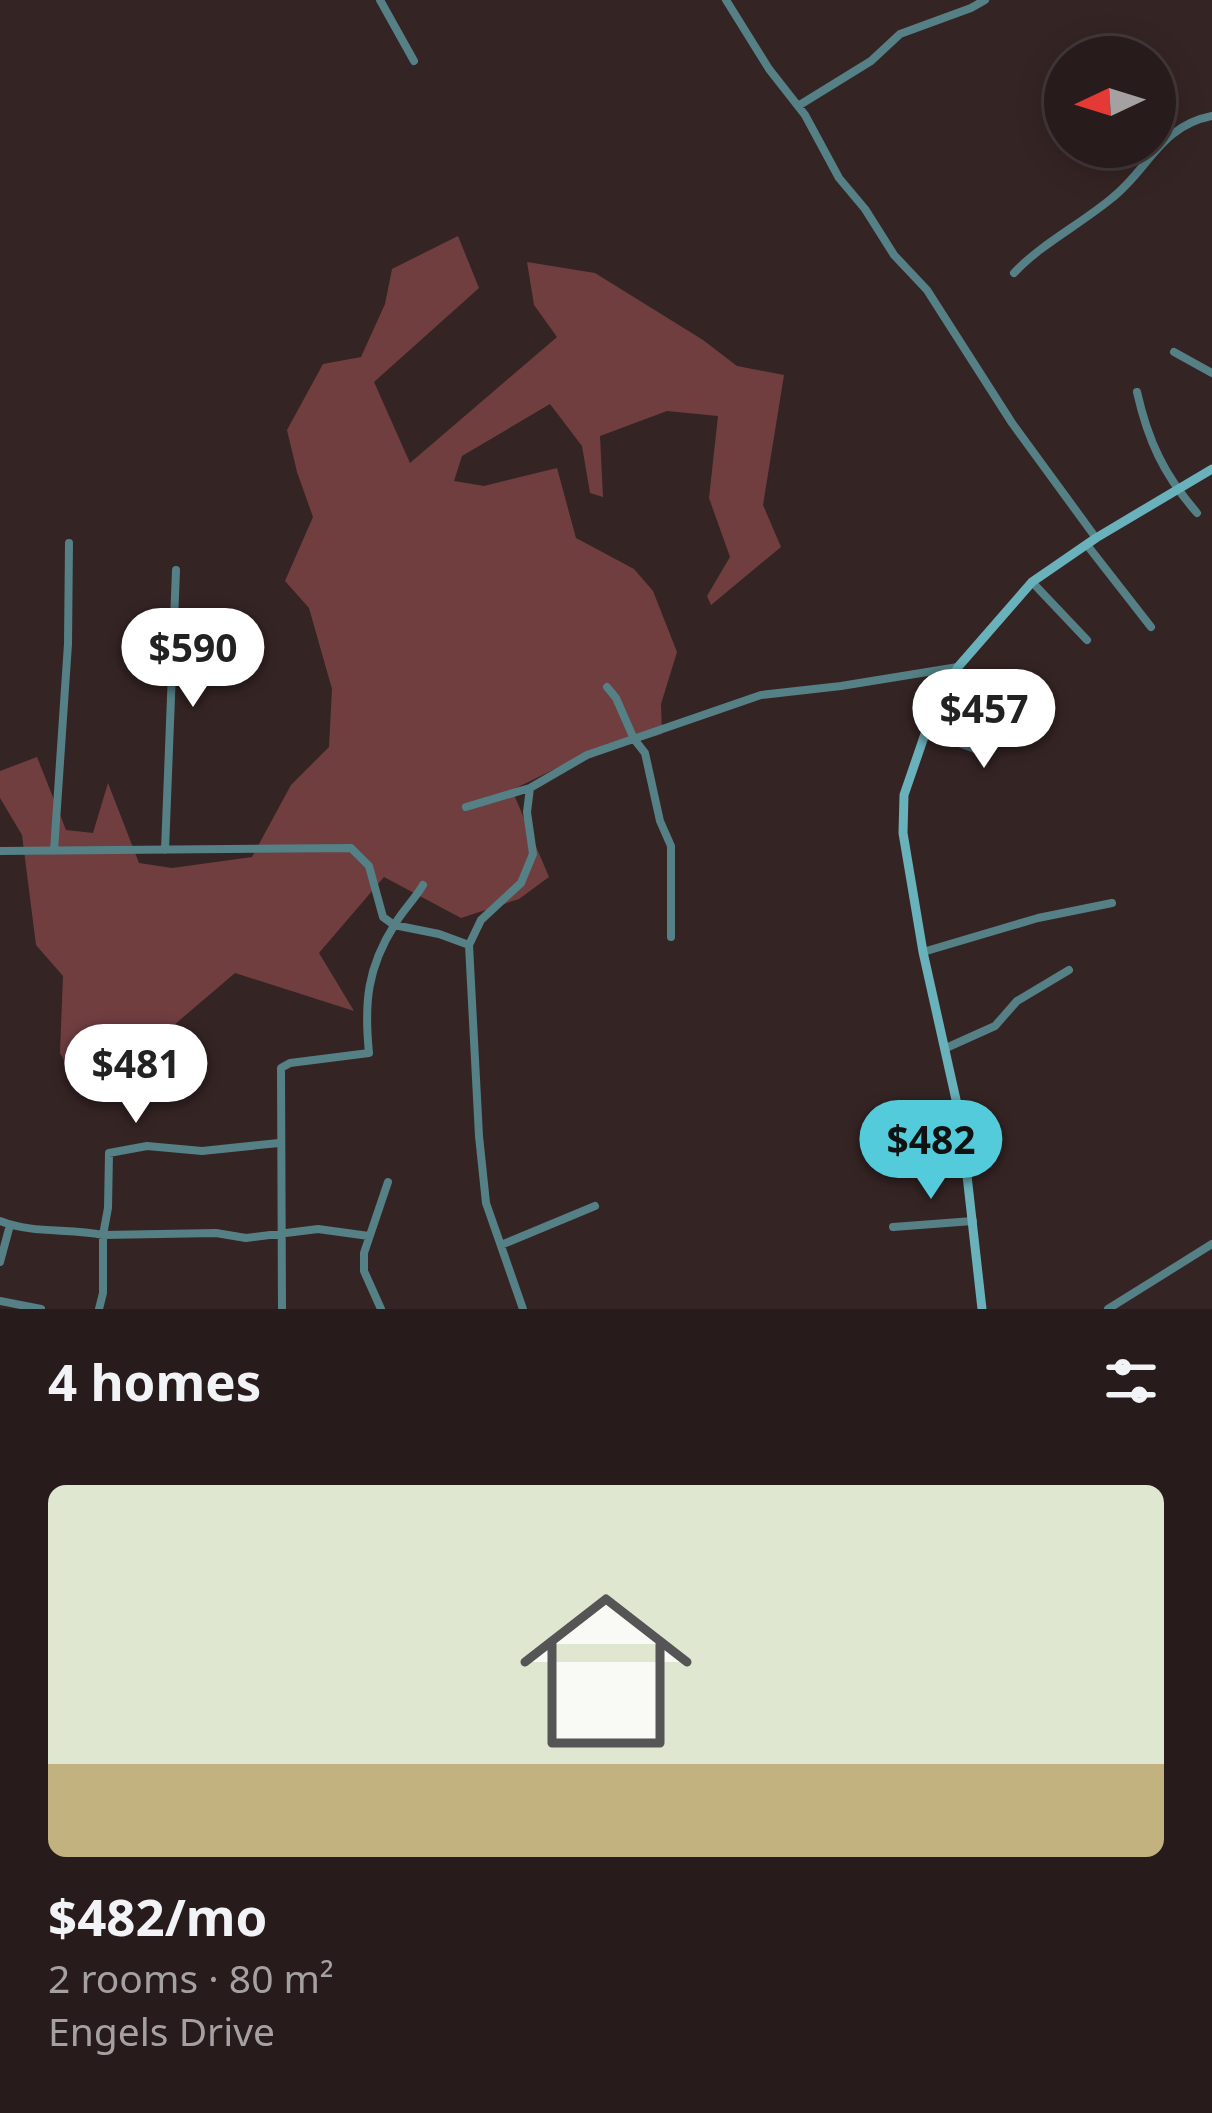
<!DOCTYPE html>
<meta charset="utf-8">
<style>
:root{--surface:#281b1b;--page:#302424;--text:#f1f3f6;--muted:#a5a1a3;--line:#44393a;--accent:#53cbda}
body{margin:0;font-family:"Noto Sans",sans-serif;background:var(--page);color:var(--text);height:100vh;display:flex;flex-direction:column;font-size:45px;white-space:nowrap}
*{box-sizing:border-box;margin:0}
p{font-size:39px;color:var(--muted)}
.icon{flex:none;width:66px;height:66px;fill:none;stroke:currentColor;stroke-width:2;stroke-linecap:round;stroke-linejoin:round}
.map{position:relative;height:1309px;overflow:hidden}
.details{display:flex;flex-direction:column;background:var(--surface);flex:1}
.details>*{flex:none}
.needle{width:78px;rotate:266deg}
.controls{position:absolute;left:1044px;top:36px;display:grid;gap:24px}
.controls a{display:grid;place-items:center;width:132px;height:132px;border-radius:50%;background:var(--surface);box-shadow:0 6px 30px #0003,0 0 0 3px var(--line);font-size:60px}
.price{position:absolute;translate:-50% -102px;padding:0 27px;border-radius:42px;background:#fff;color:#222;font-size:39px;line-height:78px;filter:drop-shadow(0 3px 6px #0008)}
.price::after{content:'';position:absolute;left:50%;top:72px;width:36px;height:27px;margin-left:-18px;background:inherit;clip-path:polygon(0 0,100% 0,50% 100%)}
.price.active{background:var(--accent);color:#111}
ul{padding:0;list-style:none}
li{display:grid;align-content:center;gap:24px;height:636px;padding:0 48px}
li span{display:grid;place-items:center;height:372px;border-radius:18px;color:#555}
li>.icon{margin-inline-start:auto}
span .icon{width:216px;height:216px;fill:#fffc;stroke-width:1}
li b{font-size:51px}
h2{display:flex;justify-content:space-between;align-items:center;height:144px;padding:0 48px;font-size:51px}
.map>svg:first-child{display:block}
</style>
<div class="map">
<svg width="1212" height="1309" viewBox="0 0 1212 1309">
<rect width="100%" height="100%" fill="#352424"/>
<path fill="#713e40" d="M458,236L479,288L374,382L410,463L557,337L534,305L527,262L595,273L703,340L737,366L784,375L763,505L781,547L711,605L707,596L730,557L709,498L718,416L667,411L600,436L603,497L590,493L582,446L550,404L462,456L454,481L484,486L557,468L576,538L634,569L653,591L677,652L661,704L662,734L569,762L512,790L549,877L519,899L461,918L384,877L319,953L354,1011L235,973L167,1031L80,1090L60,1053L63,976L36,945L22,835L0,798V771L37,757L66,830L93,833L108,783L139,863L172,868L252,857L291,785L329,747L332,689L309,608L285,581L313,517L297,472L287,430L323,364L361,357L385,304L392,269Z"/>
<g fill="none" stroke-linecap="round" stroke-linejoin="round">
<path stroke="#548086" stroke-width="8" d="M380,0L414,61
M726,0L769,69L805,115L839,178L865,209L894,255L927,290L1012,423L1096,538
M798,106L871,61L900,34L971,8L985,0
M1014,273C1041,244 1081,224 1112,198C1149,169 1160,126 1212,116
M1174,352L1212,373
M1137,392C1148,441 1164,475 1197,513
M1087,545L1151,627
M1032,582L1087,640
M607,687L616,698L634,739L645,753L660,821L671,846V937
M926,731L978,750L998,739L1028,714
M466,807L530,788
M165,850L176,570
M0,851L351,848L369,866L383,917L394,925L439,934L469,945L479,1136L486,1203L523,1309
M54,851L68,644L69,543
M469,945L481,920L521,883L533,854L527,812L530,788L587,755L761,695L841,686L958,667
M923,952L1038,918L1112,903
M946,1048L995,1026L1017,1001L1069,970
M0,1221C33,1234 68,1228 103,1235L216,1233L246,1238L318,1229L369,1236
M893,1227L973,1221
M501,1245L595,1206
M0,1262L10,1225
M0,1301L41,1309
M99,1309L103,1293V1235L108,1208L109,1153L147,1146L202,1151L279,1143
M282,1309L281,1068L290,1063L369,1053C364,1003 367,968 395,924C403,910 415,899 423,885
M381,1309L364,1271V1253L388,1182
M1108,1309L1212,1244"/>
<path stroke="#69b1bb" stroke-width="9" d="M982,1309L961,1122L923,952L903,833L904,795L926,731L958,667L1032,582L1096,538L1212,469"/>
</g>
</svg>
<div class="controls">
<a><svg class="needle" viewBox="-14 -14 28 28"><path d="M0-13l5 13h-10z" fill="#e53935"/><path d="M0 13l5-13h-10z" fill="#a5a1a3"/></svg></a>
</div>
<b class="price" style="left:193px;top:710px">$590</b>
<b class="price" style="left:984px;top:771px">$457</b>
<b class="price" style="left:136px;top:1126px">$481</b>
<b class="price active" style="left:931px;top:1202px">$482</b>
</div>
<section class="details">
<h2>4 homes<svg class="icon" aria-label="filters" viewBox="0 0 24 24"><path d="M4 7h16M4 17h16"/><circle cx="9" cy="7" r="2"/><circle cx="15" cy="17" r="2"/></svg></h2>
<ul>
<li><span style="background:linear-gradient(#dfe7d0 75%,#c2b280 0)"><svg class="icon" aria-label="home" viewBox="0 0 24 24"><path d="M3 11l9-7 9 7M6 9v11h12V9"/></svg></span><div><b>$482/mo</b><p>2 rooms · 80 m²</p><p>Engels Drive</p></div></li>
</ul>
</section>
